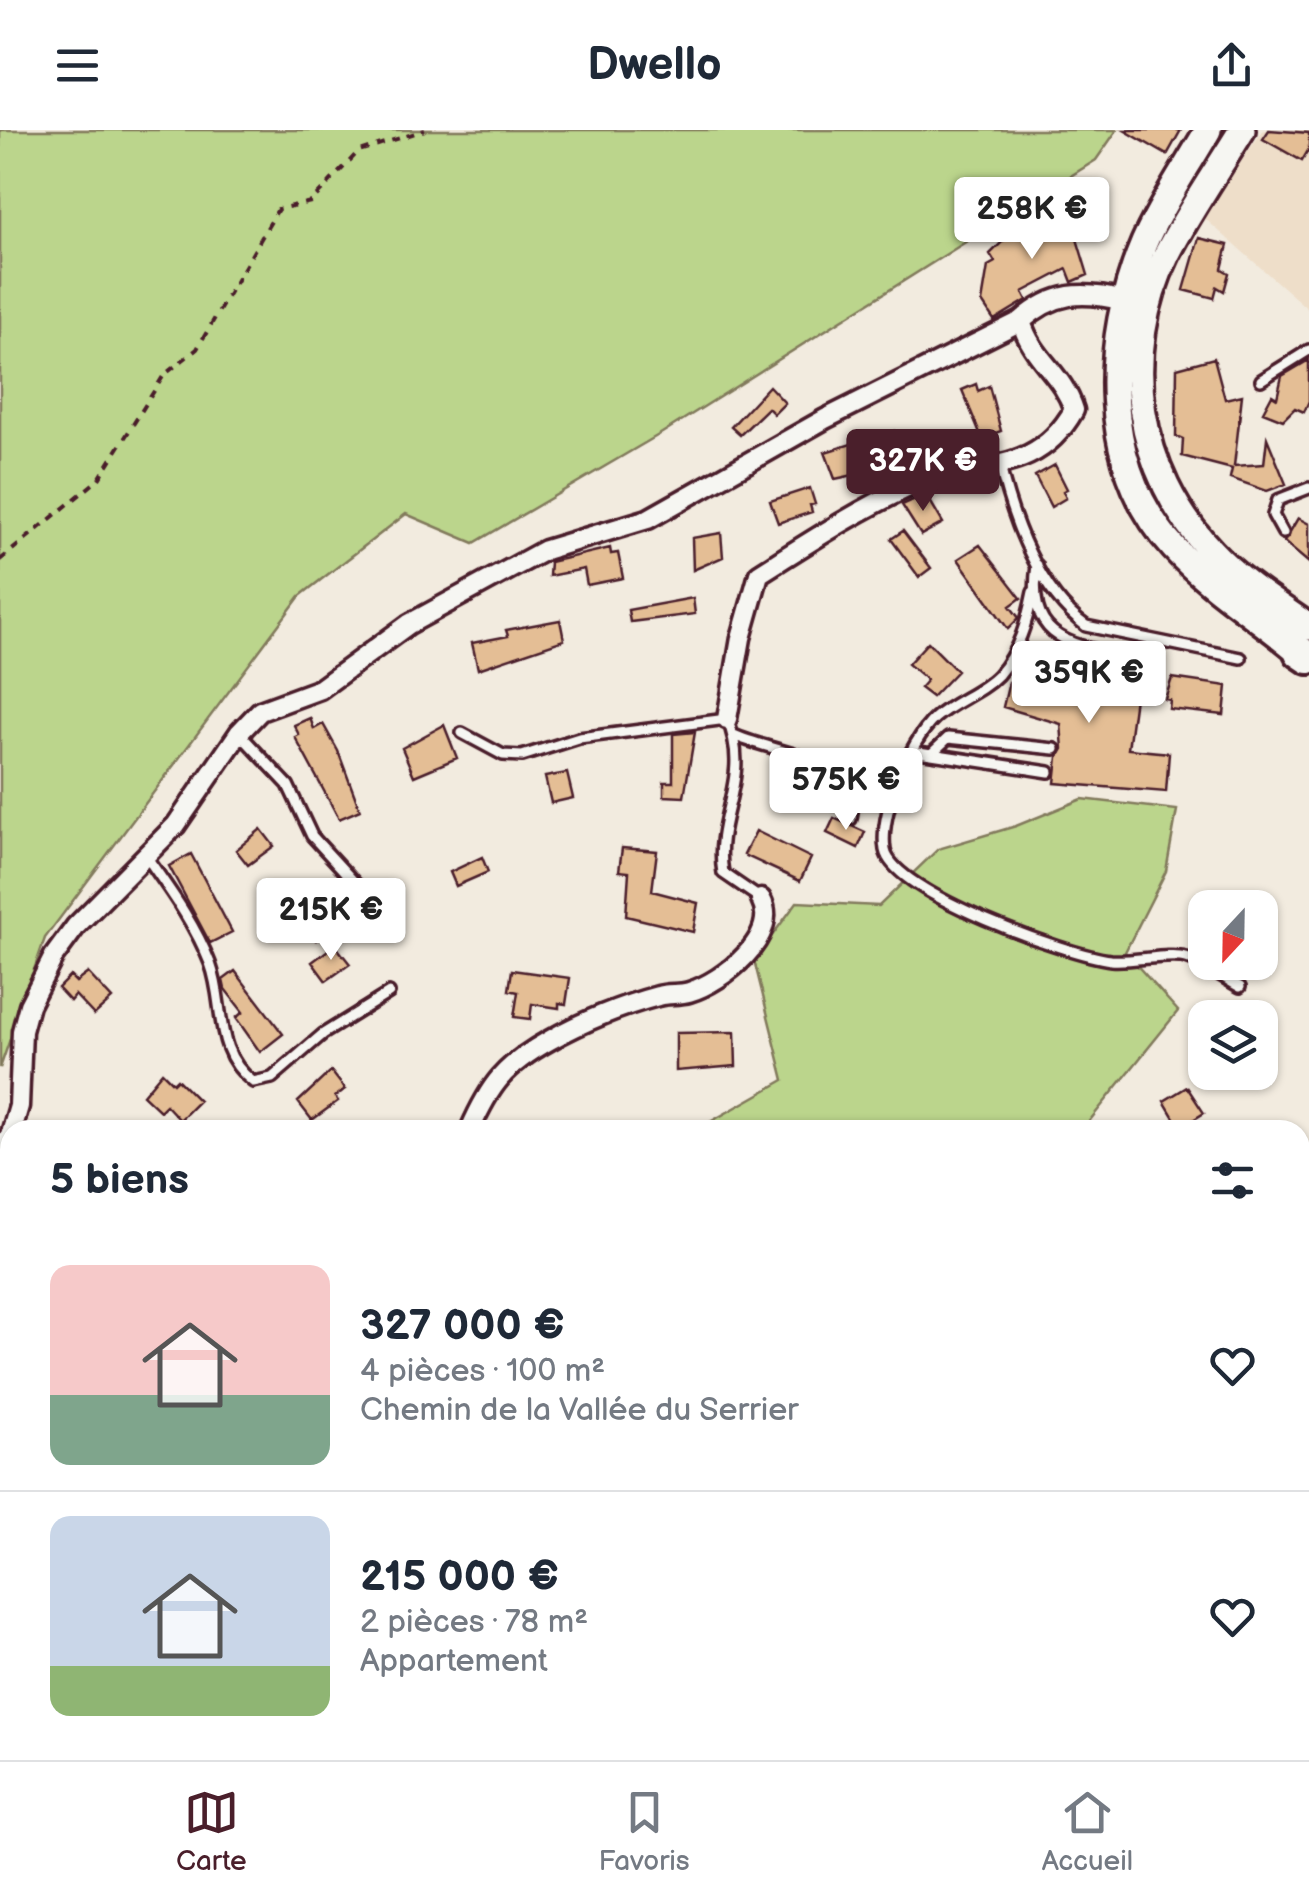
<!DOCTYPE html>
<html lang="fr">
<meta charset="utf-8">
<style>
:root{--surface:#fff;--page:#f2f2f3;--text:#1f2937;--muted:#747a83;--line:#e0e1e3;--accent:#4a1f2b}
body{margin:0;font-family:"Balsamiq Sans",sans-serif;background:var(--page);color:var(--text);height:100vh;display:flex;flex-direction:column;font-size:38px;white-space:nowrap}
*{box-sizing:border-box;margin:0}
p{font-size:32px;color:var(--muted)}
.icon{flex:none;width:55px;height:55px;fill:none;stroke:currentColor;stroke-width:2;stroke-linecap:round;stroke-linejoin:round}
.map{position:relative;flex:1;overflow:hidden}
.panel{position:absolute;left:0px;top:990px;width:1310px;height:640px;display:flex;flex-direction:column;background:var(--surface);border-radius:30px 30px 0 0;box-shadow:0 2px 8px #0004}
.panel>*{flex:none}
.needle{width:65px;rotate:202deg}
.buttons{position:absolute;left:1188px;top:760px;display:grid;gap:20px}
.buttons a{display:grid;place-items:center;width:90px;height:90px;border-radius:20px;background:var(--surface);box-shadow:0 2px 8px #0004;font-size:50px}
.price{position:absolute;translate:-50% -85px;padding:0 22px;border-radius:10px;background:#fff;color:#222;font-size:32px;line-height:65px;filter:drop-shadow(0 2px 5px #0008)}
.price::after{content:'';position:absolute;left:50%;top:60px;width:30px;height:22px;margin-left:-15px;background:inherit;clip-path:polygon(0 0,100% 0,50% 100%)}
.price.on{background:var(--accent);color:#fff}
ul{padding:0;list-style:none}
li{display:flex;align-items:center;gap:30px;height:250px;padding:0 50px}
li+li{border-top:2px solid var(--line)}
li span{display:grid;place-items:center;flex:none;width:280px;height:200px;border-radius:20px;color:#555}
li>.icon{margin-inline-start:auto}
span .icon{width:120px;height:120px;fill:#fffc;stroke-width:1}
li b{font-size:42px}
h2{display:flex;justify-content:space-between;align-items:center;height:120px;padding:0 50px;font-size:42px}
header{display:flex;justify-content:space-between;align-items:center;height:130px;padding:0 50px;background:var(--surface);font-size:45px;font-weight:700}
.tabs{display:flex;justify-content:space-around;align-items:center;height:140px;border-top:2px solid var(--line);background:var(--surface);font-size:28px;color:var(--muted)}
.tabs a{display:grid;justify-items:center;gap:5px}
.tabs .on{color:var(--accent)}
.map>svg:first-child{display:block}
</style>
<header><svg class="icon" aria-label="menu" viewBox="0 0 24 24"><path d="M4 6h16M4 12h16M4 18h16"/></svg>Dwello<svg class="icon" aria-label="share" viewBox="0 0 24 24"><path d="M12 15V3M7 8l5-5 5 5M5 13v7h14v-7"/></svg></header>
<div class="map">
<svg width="1309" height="1630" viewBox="0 0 1309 1630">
<rect width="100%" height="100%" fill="#f2ebdf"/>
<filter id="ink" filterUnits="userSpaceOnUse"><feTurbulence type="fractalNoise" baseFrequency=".01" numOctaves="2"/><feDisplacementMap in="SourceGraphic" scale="20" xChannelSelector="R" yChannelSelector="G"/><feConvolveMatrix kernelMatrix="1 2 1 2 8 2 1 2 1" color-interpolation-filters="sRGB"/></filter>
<g filter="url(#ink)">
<path fill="#eedec9" d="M1263,0H1309V180L1203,87Z"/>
<path fill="#bbd58c" stroke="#827a5c" stroke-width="2.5" d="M0,0H1117L1096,30L662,303L474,413L406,384L300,466L45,808L0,938Z
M1082,669L1177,680L1166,741L1125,822L1178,881L1082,1000H696L784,950L754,830L797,772L879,776L938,719L1016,696Z
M0,1526L10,1538V1620H74L82,1630H0Z
M293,1620H1147L1145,1630H292Z"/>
<path fill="#e4be95" stroke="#4a1f2b" stroke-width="2.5" d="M1124,0H1181L1167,25Z
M1269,0L1309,3V19L1302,31L1263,9Z
M1067,76L1088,145L1072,152L1067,139L1023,162L1027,170L994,190L982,172L988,136L995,132L990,124L1005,109L1045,93L1042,87Z
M1199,108L1228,115L1222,139L1229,143L1224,161L1217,157L1214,168L1184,160Z
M1214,228L1225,269L1242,265L1234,336L1264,334L1267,308L1286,354L1267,361L1230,348L1232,339L1182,326L1183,309L1176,306L1177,238Z
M1309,230V271L1304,282L1295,278L1283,290L1263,282L1272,265L1277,268L1282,246Z
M976,254L978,261L989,256L1001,301L982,308L962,260Z
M769,256L785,273L774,284L768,278L740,305L731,297Z
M894,301L900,324L874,331L877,340L835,349L825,322Z
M1055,335L1067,359L1063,361L1066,368L1051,377L1035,346Z
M810,358L815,374L810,375L812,382L778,393L770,371Z
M926,364L943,393L921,405L902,375Z
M1298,388L1309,394V433L1284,412Z
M903,401L931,438L919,447L891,409Z
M721,403L723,427L693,440L692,408Z
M980,415L1021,468L1010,476L1019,488L1008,499L958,429Z
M610,418L611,424L618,423L623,448L587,455L584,439L549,446L550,432Z
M693,468L695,484L630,492L628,480Z
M560,490L564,510L478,539L472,513L508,506L506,500Z
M928,512L957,541L932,567L920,558L927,550L908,534Z
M1028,524L1070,535L1069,539L1137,553L1128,619L1169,623L1166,662L1055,653L1058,627L1063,619L1061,594L1003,577L1009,552L1020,555Z
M1172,548L1227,556L1224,585L1169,579L1170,570L1165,569Z
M310,588L314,599L323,594L338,621L360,680L339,689L295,607L299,605L294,595Z
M444,595L457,628L414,646L402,618Z
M695,602L684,667L664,666V652H673V604Z
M567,643L573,668L551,673L545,647Z
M834,688L865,702L858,718L827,703Z
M261,699L274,716L248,735L236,720Z
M756,701L811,728L800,751L744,725Z
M622,718L657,721L652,761L698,773L693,802L626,786L629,742L619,741Z
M191,724L232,802L210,813L169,736Z
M482,727L488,742L456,756L450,742Z
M320,770L338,793L316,810L301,791Z
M335,815L350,834L326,851L312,832Z
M512,840L570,848L566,874L559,873V878L532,874L530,889L514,887L518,862L509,860Z
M235,841L283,904L260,922L236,888L243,882L225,859L223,850Z
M88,843L112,869L94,885L75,865L70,871L58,858L70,846L76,852Z
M735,902L736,936L676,941V903Z
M331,941L345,959L335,967L338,971L312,990L298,972Z
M162,942L173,953L177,949L199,971L180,990L166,975L160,981L143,965Z
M1187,957L1204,983L1180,998L1164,971Z"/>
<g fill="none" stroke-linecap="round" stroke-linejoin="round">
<g stroke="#4a1f2b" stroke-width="16">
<path id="service" d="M1261,250L1309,220
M1000,336C1013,391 1039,462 1086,496L1241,528
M1283,403L1273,385L1278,370L1309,358
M1037,435C1027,506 1063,513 1122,526
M1033,462C1027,492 1019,521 998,545C981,563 954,571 935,588C909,612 879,684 885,720C893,763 1068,825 1111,830C1133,832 1169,823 1186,828C1204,833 1223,848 1240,857
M239,603L288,655L312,706L356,754L367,784
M462,603L503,625L522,626L579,608L727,589C753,648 713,687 723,743L761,769
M734,605C760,618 846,631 854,658C856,666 852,679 851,689
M912,621L1049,642
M931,624L948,608L1055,619
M146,726C169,759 195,794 210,833C226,876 212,920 253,952L272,948L323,904L389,863"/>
</g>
<g stroke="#4a1f2b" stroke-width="25">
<path id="minor" d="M727,589L741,508L759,444C808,413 860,379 913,355C974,328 1034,351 1074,280C1062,242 1033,231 1021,191
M12,1000L19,976L22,901L29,875L54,826L76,796L176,695L239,603L260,581L320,559L409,494L545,420L648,389L825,289L1021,191C1054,162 1082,160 1124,171
M470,1000C490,954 505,935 550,910C581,892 624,875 658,866C668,863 679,865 689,862C723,852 781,806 761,769
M0,1022L10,1005
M273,1630V1620"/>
</g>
<g stroke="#4a1f2b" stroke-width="32">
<path id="primary" d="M1208,0C1187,37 1161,74 1144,113C1103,209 1099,336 1174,418C1214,462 1265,490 1309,530
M1242,0C1217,41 1189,81 1167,124C1118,223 1136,343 1212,422C1240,452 1276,474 1309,497"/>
</g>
<g stroke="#4a1f2b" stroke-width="38">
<path id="motorway" d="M1300,522L1309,528"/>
</g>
<path stroke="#4a1f2b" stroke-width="4" stroke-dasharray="8 8" stroke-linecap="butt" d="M0,430L99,349L164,245L197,219L278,79L311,72L359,21L425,0"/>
<use href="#service" stroke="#f6f6f2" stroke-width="9"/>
<use href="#minor" stroke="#f6f6f2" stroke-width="18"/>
<use href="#primary" stroke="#f6f6f2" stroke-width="25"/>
<use href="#motorway" stroke="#f6f6f2" stroke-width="30"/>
</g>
</g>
</svg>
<div class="buttons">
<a><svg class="needle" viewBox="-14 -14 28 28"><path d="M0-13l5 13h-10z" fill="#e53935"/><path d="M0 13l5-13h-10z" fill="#747a83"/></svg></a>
<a><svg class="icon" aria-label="layers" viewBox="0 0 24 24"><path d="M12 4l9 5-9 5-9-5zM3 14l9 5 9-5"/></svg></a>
</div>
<b class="price" style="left:1032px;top:132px">258K €</b>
<b class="price on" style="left:923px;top:384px">327K €</b>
<b class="price" style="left:1089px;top:596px">359K €</b>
<b class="price" style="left:846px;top:703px">575K €</b>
<b class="price" style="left:331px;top:833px">215K €</b>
<section class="panel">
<h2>5 biens<svg class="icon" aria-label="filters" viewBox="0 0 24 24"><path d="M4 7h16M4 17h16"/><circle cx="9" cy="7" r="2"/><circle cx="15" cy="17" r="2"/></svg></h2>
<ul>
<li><span style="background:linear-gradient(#f6c9c9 65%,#7fa58c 0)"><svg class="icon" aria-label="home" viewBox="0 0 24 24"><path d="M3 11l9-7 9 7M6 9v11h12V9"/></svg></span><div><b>327 000 €</b><p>4 pièces · 100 m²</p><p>Chemin de la Vallée du Serrier</p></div><svg class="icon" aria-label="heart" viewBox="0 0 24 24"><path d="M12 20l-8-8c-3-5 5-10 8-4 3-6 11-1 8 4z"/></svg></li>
<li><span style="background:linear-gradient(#c9d6e8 75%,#8fb573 0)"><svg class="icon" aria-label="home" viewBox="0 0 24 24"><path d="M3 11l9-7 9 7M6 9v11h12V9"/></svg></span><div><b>215 000 €</b><p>2 pièces · 78 m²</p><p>Appartement</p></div><svg class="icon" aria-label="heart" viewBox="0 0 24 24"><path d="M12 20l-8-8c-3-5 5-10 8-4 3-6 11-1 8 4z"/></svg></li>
</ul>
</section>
</div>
<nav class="tabs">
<a class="on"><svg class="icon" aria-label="map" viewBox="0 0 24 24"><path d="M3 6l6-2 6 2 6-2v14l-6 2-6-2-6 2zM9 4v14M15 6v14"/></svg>Carte</a>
<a><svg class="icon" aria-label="saved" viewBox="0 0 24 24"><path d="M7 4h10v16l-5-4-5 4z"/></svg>Favoris</a>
<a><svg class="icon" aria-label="home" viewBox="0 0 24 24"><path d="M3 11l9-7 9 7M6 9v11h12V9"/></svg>Accueil</a>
</nav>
